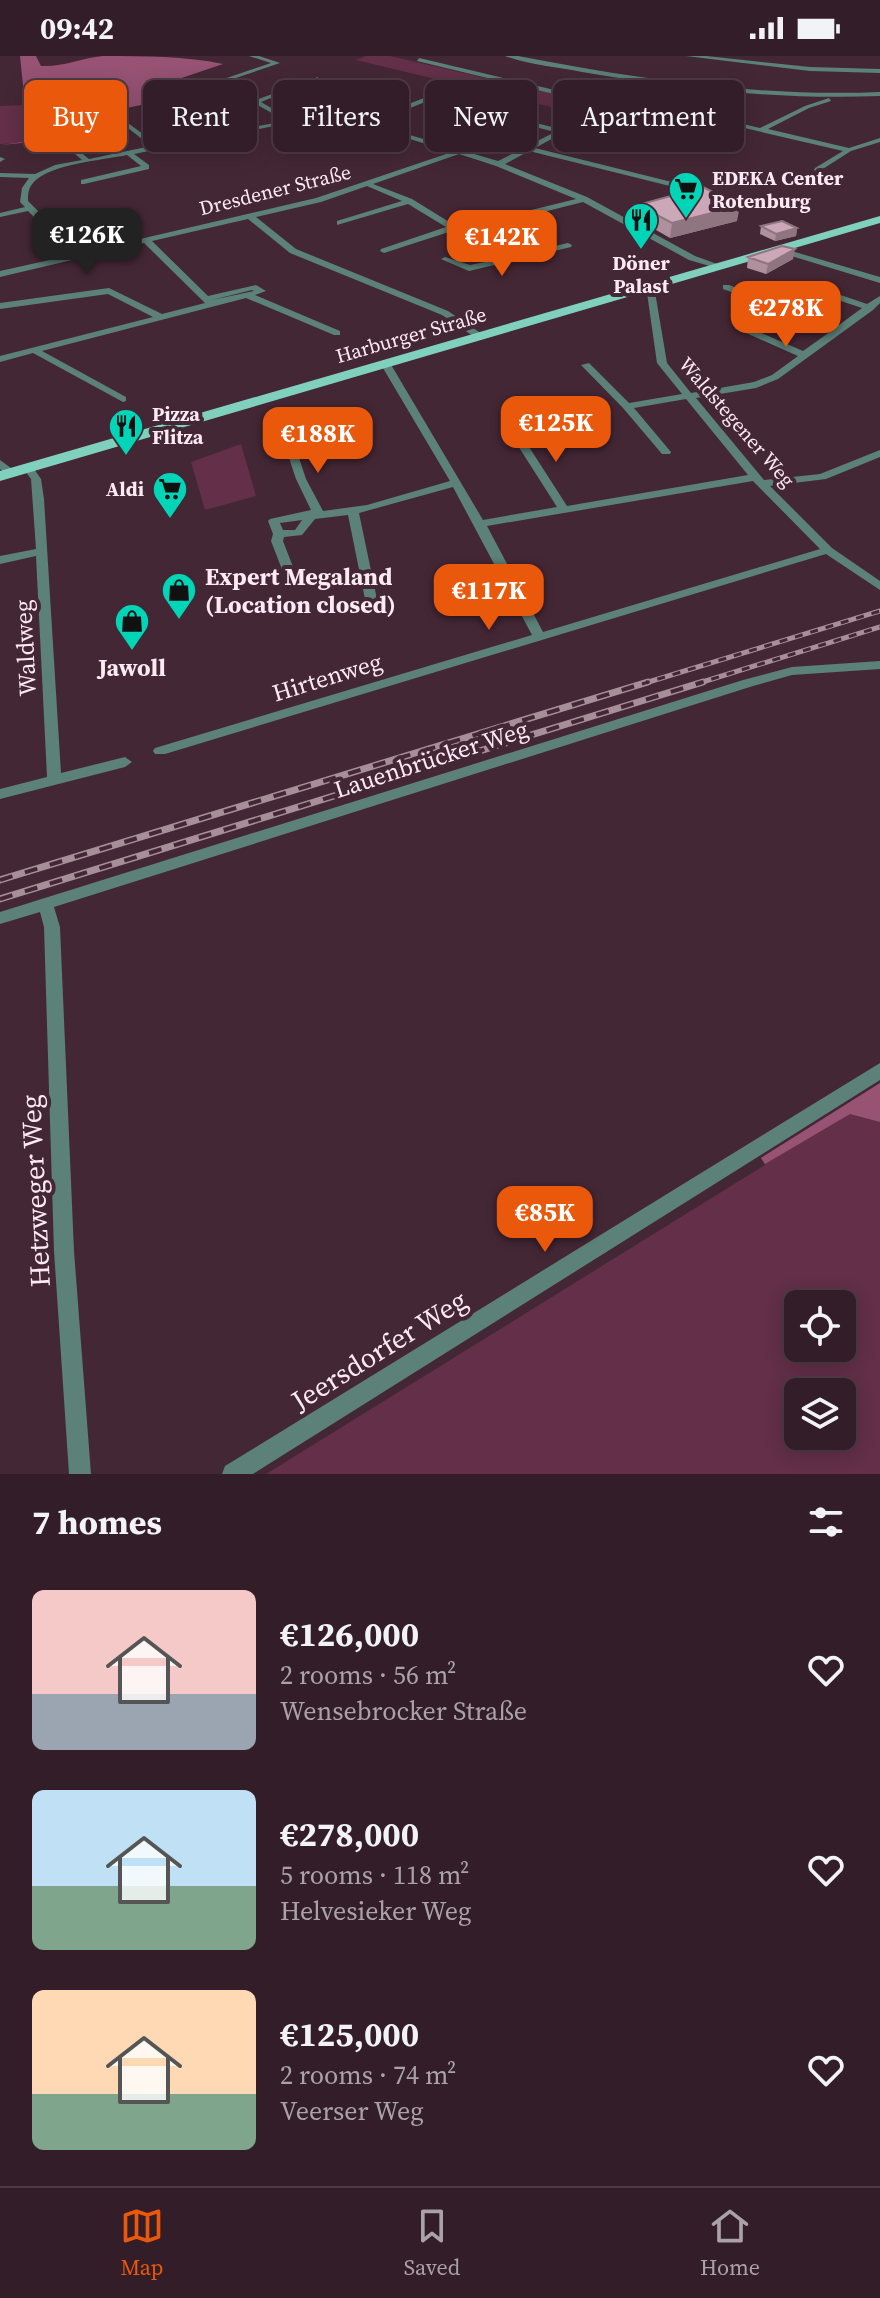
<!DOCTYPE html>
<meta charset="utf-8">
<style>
:root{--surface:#331d28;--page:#3b2630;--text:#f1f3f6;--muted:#a9a2a8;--line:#4e3b45;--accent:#ea580c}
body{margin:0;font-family:"Source Serif 4",serif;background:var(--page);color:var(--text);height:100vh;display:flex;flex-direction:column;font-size:30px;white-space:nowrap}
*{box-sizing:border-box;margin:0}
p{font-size:26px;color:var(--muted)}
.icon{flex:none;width:44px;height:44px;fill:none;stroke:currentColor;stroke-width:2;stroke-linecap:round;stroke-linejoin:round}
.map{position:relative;height:1418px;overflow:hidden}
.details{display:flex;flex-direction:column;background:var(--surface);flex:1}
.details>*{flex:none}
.guide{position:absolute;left:24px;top:24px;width:832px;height:72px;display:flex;gap:16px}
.buttons{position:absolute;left:784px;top:1234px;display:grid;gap:16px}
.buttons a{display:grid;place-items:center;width:72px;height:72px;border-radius:12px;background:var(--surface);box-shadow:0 4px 20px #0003,0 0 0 2px var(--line);font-size:40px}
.price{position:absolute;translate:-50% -68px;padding:0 18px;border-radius:16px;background:var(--accent);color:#fff;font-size:26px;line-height:52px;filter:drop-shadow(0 2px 4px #0008)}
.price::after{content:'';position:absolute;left:50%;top:48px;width:24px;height:18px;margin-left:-12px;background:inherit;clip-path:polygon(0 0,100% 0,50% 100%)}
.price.current{background:#222;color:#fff}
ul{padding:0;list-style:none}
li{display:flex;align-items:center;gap:24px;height:200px;padding:0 32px}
li span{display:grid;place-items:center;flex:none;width:224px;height:160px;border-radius:12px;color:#555}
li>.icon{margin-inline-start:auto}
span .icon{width:96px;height:96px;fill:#fffc;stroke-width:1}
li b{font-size:34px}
h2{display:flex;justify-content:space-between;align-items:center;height:96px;padding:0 32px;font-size:34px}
.tag{padding:0 28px;border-radius:12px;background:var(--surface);box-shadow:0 4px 20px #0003,0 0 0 2px var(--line);font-size:28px;line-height:72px}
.tag.current{background:var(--accent);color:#fff}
.status{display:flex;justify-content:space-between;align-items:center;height:56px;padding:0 40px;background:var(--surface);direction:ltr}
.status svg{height:22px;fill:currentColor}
.tabs{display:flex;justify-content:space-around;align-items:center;height:112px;border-top:2px solid var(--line);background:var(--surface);font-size:22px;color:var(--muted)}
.tabs a{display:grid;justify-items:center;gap:4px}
.tabs .current{color:var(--accent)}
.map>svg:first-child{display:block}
</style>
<div class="status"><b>09:42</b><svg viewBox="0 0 49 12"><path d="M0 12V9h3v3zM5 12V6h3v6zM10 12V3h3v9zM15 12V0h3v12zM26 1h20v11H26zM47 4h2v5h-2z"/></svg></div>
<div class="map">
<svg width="880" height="1418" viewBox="0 0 880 1418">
<rect width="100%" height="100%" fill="#442735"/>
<path fill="#632f49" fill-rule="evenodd" d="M366,0H390L593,47L576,57L356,4Z
M69,42L88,56L35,64V61L40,60L39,47Z
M25,49L23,87L0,88V50Z
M241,388L256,440L205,454L191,406Z
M880,1027V1418H266L765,1109L761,1102ZM798,1248H842V1292H798ZM798,1336H842V1380H798Z"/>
<path fill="#975274" d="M20,0H36L41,10C63,11 82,2 103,0C143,0 186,0 223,8L155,31L179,41L36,71L35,64L87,56L69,42L40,47V60L29,62L32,86L0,89L23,86L25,49Z
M880,1027V1066L850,1058L765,1108L761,1102Z"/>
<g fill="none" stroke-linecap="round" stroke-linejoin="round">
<path fill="#5b8178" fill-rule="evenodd" d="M249,0H259L280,7L218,28L256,44L318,21V23L261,46L294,65H348L360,67L429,40L560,73L592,57L599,49L417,5L419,2L601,45L609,37L760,72L805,50L829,42L831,45L809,52L768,73L849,92L880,82V86L851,95L818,116L814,114L815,112L843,95L611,41L596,59L535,92L700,133L701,140L692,145H686V141L694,136L529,95L505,108L587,141L695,200L720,209V213L689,204L583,146L464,176L494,197L497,203L568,187L572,189L571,191L469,215L441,203L445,201L470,209L490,205L488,200L452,175L384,197L380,195L381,193L446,171L408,148L337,169V165L402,145L367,130L321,146L256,161L296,193L448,255L482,278V282H476L442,259L290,197L248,163L152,185L208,240L256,229L266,235L255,239L340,275V279H334L246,242L42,295L126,341V345L123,346L33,297L0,306V300L153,261L108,238L0,253V247L109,232L162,258L205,247L144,187L0,221V215L72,199L28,155L0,161V157L25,151L20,146L22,132L29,122L0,121V117L35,118L55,109L82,104L52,78L54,75L89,103L151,90L119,65L121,62L158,89L216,77L181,53L183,50L224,76L286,65L254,47L209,28L271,7ZM430,44L555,76L498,105L403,77L368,69ZM279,69H348L400,80L452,96L316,142L80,197L28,145C28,138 28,133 33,127C49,108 104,104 127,99L141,110L81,124V128H84L149,113V109L134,98ZM459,98L496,110L576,143L459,172L412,143L373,128ZM252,234L254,235L212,244Z
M505,0H518C638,23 757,41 880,36V40C780,44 681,33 582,16C558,11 528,9 505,0Z
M686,0H706L810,11L880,13V17L810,15Z
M0,101L5,103L0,106Z
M778,191L880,221V227L775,195L774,193Z
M650,227L654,230L667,307L691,337L754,326L772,319L798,300L735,272V268H741L803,295L834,273L723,233V229H729L839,269L862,252L805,233V229H811L867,248L880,240V247L873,254L778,323L756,332L696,342L764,424L820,418L880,394V401L826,423L770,430L832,492L880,525V534L826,498L165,698H155L153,695L155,692L532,579L453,431L359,457L378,548L376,551L372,552L366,548L348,459L315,463L302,479L284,481L283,485L300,529L294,533L288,529L271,485L273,478L268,465L270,463L311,454L296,423L286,393L287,391H295L296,393L306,423L323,455L367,449L450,425L380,307L382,305L390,307L483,464L557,451L513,382L518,379L522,380L567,450L748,419L686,343L634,352L671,396L670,398H662L623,352L581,309L589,307L629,347L682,338L657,307L646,230ZM753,425L820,493L543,576L487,470ZM302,464L295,474H283L280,467Z
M0,404L15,415V419H7L0,413Z
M28,409L32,410L41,423L44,443L61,717L125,701L132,706L125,711L0,743V733L47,721L36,500L0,508V500L36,493L31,423L23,412Z
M880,605V613L792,619L753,630L54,851L60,871L74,1195L91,1418H69L54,1195L44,871L40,856L0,868V856L743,624L792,611Z
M880,1007V1024L253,1418H222L225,1410Z"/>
<path fill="#7fd1be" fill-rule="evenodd" d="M880,160V167L0,425V415Z"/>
<g stroke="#a78f9a" stroke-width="5">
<path id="rail-far1" d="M642,628L880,555
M696,628L880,571"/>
</g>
<g stroke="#a78f9a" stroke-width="7">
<path id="rail" d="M0,824L648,626
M0,843L703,626"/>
</g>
<use href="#rail-far1" stroke="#442735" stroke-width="3" stroke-dasharray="8" stroke-linecap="butt"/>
<use href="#rail" stroke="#442735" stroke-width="4" stroke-dasharray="13" stroke-linecap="butt"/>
</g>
<path fill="#af909d" d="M638,149L737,165L670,182L637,163Z
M761,170L797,172L796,180L775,185L760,178Z
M748,201L793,203L766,218L747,212Z"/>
<path fill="#8f7580" d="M740,150L737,165L670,182L672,167Z
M797,172L796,180L775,185L776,178Z
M795,193L793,203L766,218L768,208Z"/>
<path fill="#cca7b7" stroke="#8f7580" stroke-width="2" d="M703,131L740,150L672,167L638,149Z
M782,165L797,172L776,178L761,170Z
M782,190L795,193L768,208L748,201Z"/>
<defs>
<g id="supermarket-pin" transform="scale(1.8)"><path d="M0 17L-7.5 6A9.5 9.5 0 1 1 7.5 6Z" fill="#00d5b7" stroke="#442735"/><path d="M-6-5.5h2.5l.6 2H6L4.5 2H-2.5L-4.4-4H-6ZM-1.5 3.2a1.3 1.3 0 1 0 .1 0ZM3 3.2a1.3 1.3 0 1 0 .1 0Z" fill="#111"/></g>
<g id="restaurant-pin" transform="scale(1.8)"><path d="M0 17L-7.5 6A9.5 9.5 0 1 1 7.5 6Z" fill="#00d5b7" stroke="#442735"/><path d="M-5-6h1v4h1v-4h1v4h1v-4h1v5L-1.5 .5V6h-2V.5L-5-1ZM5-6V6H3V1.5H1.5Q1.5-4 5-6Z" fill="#111"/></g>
<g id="shop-pin" transform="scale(1.8)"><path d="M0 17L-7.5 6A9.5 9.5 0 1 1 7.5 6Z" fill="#00d5b7" stroke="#442735"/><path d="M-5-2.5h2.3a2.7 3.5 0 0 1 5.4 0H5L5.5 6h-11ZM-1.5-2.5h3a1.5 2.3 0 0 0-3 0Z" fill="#111"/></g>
</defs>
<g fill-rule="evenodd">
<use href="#supermarket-pin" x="686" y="133"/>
<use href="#restaurant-pin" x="641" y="164"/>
<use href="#restaurant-pin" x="126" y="370"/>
<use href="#supermarket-pin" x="170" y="433"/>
<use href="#shop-pin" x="179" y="534"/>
<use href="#shop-pin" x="132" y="565"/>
</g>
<g text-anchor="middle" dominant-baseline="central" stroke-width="8" stroke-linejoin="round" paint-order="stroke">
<g font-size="20" font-weight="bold" fill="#feeaf3" stroke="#442735" text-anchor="start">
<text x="712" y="122">EDEKA Center<tspan x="712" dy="23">Rotenburg</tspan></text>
<text x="641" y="207" text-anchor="middle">Döner<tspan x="641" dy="23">Palast</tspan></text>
<text x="152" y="358">Pizza<tspan x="152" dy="23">Flitza</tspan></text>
<text x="144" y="433" text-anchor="end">Aldi</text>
</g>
<g font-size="20" fill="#feeaf3" stroke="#442735">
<text transform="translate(275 134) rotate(-14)">Dresdener Straße</text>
<text transform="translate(411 279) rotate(-16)">Harburger Straße</text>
<text transform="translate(737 366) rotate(49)">Waldstegener Weg</text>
</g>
<g font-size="24" font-weight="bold" fill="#feeaf3" stroke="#442735" text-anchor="start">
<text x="205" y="520">Expert Megaland<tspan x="205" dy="28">(Location closed)</tspan></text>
<text x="132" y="611" text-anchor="middle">Jawoll</text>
</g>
<g font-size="24" fill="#feeaf3" stroke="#442735">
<text transform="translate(25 592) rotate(-93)">Waldweg</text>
<text transform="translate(327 621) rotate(-17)">Hirtenweg</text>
<text transform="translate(431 703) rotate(-18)">Lauenbrücker Weg</text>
</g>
<g font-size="28" fill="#feeaf3" stroke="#442735">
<text transform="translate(35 1135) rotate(-93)">Hetzweger Weg</text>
<text transform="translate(379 1294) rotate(-32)">Jeersdorfer Weg</text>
</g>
</g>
</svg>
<div class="buttons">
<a><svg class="icon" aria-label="locate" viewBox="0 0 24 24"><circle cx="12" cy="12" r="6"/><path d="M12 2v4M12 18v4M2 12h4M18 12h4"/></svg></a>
<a><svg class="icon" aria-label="layers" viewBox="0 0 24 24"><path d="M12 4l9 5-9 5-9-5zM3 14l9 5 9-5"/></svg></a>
</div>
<b class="price current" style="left:87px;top:220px">€126K</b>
<b class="price" style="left:502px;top:222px">€142K</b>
<b class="price" style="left:786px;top:293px">€278K</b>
<b class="price" style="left:556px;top:408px">€125K</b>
<b class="price" style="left:318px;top:419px">€188K</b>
<b class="price" style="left:489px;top:576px">€117K</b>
<b class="price" style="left:545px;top:1198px">€85K</b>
<div class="guide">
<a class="tag current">Buy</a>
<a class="tag">Rent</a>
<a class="tag">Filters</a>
<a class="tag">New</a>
<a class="tag">Apartment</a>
</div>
</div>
<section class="details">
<h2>7 homes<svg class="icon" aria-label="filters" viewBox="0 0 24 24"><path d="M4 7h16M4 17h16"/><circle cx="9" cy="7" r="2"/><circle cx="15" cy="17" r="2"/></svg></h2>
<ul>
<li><span style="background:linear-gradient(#f6c9c9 65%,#9aa5b1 0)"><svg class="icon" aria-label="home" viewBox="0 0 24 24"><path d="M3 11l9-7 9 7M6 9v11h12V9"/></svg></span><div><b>€126,000</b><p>2 rooms · 56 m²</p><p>Wensebrocker Straße</p></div><svg class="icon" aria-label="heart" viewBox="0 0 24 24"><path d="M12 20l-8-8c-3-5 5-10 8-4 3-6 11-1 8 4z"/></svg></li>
<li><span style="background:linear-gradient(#bfe0f5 60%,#7fa58c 0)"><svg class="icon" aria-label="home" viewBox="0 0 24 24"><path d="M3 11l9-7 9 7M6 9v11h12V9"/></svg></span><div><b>€278,000</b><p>5 rooms · 118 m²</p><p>Helvesieker Weg</p></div><svg class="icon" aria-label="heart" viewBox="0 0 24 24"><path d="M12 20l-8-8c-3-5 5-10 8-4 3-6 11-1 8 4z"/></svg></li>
<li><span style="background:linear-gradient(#ffd9b3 65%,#7fa58c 0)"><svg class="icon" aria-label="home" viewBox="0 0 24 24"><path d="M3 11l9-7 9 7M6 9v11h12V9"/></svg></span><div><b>€125,000</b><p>2 rooms · 74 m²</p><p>Veerser Weg</p></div><svg class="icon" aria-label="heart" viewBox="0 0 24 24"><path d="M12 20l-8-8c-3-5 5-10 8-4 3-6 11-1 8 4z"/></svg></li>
</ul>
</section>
<nav class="tabs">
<a class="current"><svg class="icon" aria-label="map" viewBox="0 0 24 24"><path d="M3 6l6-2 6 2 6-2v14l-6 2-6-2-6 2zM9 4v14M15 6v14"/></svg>Map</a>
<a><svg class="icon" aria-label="saved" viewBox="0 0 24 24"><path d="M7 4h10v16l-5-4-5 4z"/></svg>Saved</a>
<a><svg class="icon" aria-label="home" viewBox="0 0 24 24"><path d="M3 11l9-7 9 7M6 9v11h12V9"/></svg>Home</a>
</nav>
